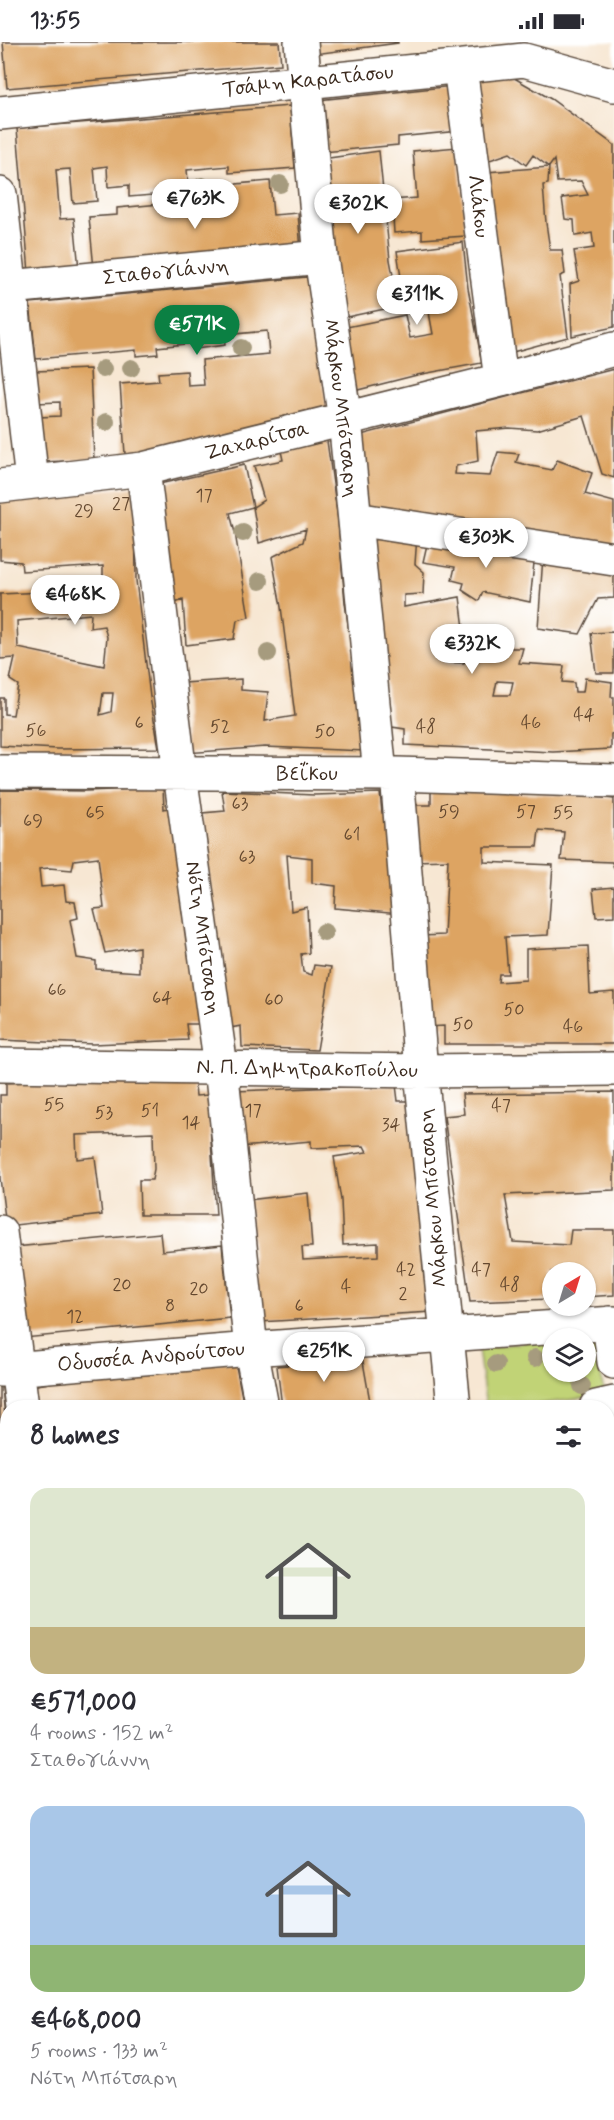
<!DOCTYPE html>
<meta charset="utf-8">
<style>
:root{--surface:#fff;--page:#f7f7f7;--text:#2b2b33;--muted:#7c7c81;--accent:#0b8043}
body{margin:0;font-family:Mynerve,sans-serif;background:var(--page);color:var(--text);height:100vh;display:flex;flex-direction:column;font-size:22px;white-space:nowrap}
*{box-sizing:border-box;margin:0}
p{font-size:20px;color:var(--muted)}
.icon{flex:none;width:33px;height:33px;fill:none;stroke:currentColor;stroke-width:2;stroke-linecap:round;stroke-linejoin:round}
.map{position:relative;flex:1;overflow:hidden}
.drawer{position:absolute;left:0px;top:1358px;width:615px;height:722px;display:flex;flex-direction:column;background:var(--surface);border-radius:24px 24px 0 0;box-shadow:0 2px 4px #0004}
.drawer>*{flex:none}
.needle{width:39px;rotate:38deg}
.fabs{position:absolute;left:542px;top:1220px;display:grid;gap:12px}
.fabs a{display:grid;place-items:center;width:54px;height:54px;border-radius:50%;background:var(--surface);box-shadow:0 2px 4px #0004;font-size:30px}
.price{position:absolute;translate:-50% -51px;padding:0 14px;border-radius:21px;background:#fff;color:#222;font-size:20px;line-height:39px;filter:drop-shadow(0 2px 3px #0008)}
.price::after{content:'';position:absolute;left:50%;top:36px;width:18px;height:14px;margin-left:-9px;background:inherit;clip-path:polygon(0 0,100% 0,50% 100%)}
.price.current{background:var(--accent);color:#fff}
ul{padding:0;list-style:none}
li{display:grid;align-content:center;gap:12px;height:318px;padding:0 30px}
li span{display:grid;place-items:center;height:186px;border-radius:18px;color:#555}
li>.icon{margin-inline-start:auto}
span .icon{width:108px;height:108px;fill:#fffc;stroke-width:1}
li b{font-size:26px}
h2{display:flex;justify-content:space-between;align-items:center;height:72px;padding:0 30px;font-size:26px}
.status{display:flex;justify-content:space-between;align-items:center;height:42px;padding:0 30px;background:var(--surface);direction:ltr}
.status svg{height:16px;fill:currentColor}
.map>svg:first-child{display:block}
</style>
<div class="status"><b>13:55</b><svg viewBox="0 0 49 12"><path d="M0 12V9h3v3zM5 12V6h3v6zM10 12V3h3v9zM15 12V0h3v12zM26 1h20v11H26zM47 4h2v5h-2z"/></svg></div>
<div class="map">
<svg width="614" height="2078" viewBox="0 0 614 2078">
<rect width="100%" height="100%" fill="#fff"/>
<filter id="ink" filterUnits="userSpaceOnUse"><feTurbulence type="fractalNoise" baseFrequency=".0167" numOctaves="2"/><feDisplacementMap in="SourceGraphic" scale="12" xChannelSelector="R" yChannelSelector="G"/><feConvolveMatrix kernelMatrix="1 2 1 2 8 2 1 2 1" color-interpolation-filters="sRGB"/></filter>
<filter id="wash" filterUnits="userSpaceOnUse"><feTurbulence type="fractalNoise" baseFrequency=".008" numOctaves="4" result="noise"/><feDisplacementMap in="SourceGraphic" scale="24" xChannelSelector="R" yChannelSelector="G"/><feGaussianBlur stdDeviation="1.35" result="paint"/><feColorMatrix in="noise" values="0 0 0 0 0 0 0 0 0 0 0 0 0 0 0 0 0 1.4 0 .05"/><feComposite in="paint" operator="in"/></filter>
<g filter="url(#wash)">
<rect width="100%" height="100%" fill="#f7e7d3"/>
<path fill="#c1d376" stroke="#7e7e4a" stroke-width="1.5" d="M595,1290L604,1353L520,1365H486L478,1307L552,1296V1329H585V1296Z
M614,1630V1727L608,1729V1631Z"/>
<g id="blocks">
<path fill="#dda462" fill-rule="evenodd" d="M3,0H279L281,22L7,46Z
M305,0H398V1L307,13Z
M509,33L551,57L614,103V285L572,294L570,242L579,239L574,209L594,206L592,191L575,194L574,178L565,177L562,156L588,153L581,139L557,140L554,118L549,125L533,113L526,123L510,111L484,120L475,38Z
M454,44L459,89L398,95V103L323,110L318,58Z
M290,64L295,126L229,131V124L187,128L189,150L129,155V143L108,145L107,124L94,126L97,159L73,161L70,127L56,128L60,177L74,176L79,227L29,231L17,86Z
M458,105L466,194L422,197V189L394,191L392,158L417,156L413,109Z
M379,109L390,218L399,264L337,277L322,117Z
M549,125L548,142L543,143L546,181L550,208H562L565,232L560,234L568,295L509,311L487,130Z
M270,139L273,173L298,171L301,209L94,227L89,175L117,173V166L215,157L214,152L226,151L225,143Z
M463,200L468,246L482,321L417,333L350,350L337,287L405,273L410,296L433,292L426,254L435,252L433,238L402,242L397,209Z
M307,235L327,367L165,408L125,412L120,342L159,339L158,331L187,329L188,344L204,343L202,318L269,312L267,289L224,293L225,303L196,307L195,301L157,305L158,312L136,314V308L36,317L30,261Z
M90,327L94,418L40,420L39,375L60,374V360L36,361L35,329Z
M614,327V436L602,432L584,374L537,388L509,386L476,389L478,419L456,424L455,432L490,434L498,410L519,412L516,420L531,424L552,428L557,418L592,431L585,452L614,460V504L364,468L357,394Z
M327,399L338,478L345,561L366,709L265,705L186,711L184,641L241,637V648L268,650L265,679L295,674L281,565L272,515L303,500L306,487L259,501L253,465L264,458L254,424L283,418L281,409Z
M244,423L253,465L230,471L235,491L249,575L237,578L234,597L186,603L183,558L170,563L155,443Z
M135,445L136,538L150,655L159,706L58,707L0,704V656H4V672L13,673L18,643L10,638L15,616L0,617V552L110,547L109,539L103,537V524L22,529L21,520L0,518V459L46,452ZM91,572L90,586L104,584L107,595L104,624L18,606L17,579ZM103,651H113L111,670L100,673Z
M365,491L417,494L415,522L424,530L423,552L404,553V565L460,555L466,602L445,606V620L464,621L466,610L480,608L483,595L503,597L502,606H523L519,621L564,624L562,640L574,641L575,650H583L585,636L612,640L611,655H614V691L611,692V707L553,710L405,703V687L392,685ZM497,639L513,640L510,653H494Z
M428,498L535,511L530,560L483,550L479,559L462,548L464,541L452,538L455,525L423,520Z
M543,514L614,525V556L598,557L580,592L538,586Z
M614,590V631H596L591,591Z
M163,746L164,767L175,764L198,982H186L188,998L93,1002L0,998V748L86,749ZM98,815L104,866L94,867L105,911L139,905V930L96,927V919L77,916L70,878L78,876L75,860L66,859L64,843L41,845L39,827L49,826L72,828L74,818Z
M222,749L314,753L380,751L382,771L389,770L400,872L335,866L336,844L312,841V816L287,813L291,869L307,865L309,911L301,912L303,930L312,933L314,923L331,925L317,1008L242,1005L241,984L225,987L202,771L225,769Z
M431,749L586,754L614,757V826L612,820L561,818L564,790L539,788L537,805H484V820L553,823L548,893L505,895L508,932H499L498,940L526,938V907L588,904L590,952L614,950V1002H444V984L427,985L421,894L444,893L448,818L415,819V763H431Z
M614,845V874L596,875L593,847Z
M194,1033L196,1054L208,1053L216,1173H140L139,1138H152L154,1127L153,1090L76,1093L77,1117L95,1115L102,1173L6,1184L0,1136V1053H6V1041Z
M396,1043L398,1059H411L432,1270L259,1280L248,1158L308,1151L312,1205H302L303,1218L378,1214V1201L343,1203L341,1158L334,1115L367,1110L364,1104L311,1106V1099L240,1105L233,1049Z
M614,1050V1148L505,1153L513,1200L569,1203L571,1188H614V1253L585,1255V1230H552V1257L470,1260L444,1074L464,1072L462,1052Z
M160,1191L162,1209L222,1203L230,1276L24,1296L15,1205Z
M362,1314L371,1365H282L277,1324L288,1323L287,1319Z
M235,1319L244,1365H29L26,1345L84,1335Z
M0,1345H2L8,1405V1475L0,1476Z
M614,1374V1414H608V1375Z
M608,1449H614V1521L608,1522Z
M0,1516H8V1598L0,1600Z
M6,1721L8,1878L0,1879V1722Z
M614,1914V1992L608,2007V1919Z
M608,2014L614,2017V2067L608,2065Z
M209,2072H370V2078H182Z
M476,2072H520L521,2078H474Z"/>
</g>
</g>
<g filter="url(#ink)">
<use href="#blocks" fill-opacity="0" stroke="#574639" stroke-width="1.5"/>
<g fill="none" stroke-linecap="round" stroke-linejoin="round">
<g stroke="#574639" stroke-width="36">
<path id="minor" d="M301,0L321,215L345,378L380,732
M460,25L501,338
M0,71L524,18L614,43
M0,152L32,440
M10,245L321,215
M143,427L180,732L221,1025L251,1307L262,1365
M0,444L143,427L501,338L614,307
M355,477L614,517
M0,730L397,732L614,739
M397,732L421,1029L454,1365
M0,1023L421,1029L614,1027
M0,1190L22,1365
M609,1281L614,1320
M0,1328L251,1307L614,1281
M596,1365L614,1361
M0,1495L8,1494
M566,2072L587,2078
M388,2078V2072
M429,2078L432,2072"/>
</g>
<g stroke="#574639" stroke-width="36">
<path id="major" d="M608,1771L614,1767
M608,1876L614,1872
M0,1944L8,1943
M0,2010L8,2009
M0,2051L8,2050"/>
</g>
<g stroke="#574639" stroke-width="36">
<path id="highway" d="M608,1566H614
M608,1617L614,1616
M0,1634L8,1633
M0,1695L8,1694"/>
</g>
<use href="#minor" stroke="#fff" stroke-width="33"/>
<use href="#major" stroke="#fff" stroke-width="33"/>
<use href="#highway" stroke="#fff" stroke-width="33"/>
<path stroke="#3b2a1e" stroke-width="1.5" d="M608,1800L614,1796
M608,1822L614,1818
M0,1961L8,1960
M0,1980L8,1979"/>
</g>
<g fill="#a69b7e">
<circle cx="280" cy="142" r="9"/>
<circle cx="202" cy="144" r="9"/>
<circle cx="241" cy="306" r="9"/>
<circle cx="131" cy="326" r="9"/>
<circle cx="103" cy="327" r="9"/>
<circle cx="106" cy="380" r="9"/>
<circle cx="243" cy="491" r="9"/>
<circle cx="260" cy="539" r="9"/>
<circle cx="268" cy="611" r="9"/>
<circle cx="324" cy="890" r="9"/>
<circle cx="535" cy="1316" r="9"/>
<circle cx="496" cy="1322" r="9"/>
<circle cx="582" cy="1344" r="9"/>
</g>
</g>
<g text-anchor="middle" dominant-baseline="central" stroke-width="4.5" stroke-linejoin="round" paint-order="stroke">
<g font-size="18" fill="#64482f">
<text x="204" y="454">17</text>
<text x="121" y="462">27</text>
<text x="84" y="469">29</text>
<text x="584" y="673">44</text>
<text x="139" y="681">6</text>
<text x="531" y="681">46</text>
<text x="220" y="685">52</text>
<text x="426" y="685">48</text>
<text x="36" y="689">56</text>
<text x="325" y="690">50</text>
<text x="240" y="762">63</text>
<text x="449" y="770">59</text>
<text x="526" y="770">57</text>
<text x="95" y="771">65</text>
<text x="563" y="771">55</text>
<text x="33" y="779">69</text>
<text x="352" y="793">61</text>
<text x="247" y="815">63</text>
<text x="57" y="948">66</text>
<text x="162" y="956">64</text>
<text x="274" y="958">60</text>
<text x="514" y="968">50</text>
<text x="463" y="983">50</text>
<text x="573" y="985">46</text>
<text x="54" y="1063">55</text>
<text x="501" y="1064">47</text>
<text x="150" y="1069">51</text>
<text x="253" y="1069">17</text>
<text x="104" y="1071">53</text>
<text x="191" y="1081">14</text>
<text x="391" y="1083">34</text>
<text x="406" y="1228">42</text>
<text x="481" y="1228">47</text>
<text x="122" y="1243">20</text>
<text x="510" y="1243">48</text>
<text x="346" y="1245">4</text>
<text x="199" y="1247">20</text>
<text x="403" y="1252">2</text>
<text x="170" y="1264">8</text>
<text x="299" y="1264">6</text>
<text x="75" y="1275">12</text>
</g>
<g font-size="21" fill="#3b2a1e" stroke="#fff">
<text transform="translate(308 39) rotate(-6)">Τσάμη Καρατάσου</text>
<text transform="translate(478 164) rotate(83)">Λιάκου</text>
<text transform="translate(166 230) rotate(-6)">Σταθογιάννη</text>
<text transform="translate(341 366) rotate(83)">Μάρκου Μπότσαρη</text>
<text transform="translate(257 399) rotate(-14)">Ζαχαρίτσα</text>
<text x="307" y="732">Βεΐκου</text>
<text transform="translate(203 896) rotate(82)">Νότη Μπότσαρη</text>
<text transform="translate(307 1027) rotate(1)">Ν. Π. Δημητρακοπούλου</text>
<text transform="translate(433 1156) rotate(-95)">Μάρκου Μπότσαρη</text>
<text transform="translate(151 1315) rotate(-5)">Οδυσσέα Ανδρούτσου</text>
</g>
</g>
</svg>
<div class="fabs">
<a><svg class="needle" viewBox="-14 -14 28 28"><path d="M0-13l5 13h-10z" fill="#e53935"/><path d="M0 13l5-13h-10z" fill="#7c7c81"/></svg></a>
<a><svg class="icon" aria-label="layers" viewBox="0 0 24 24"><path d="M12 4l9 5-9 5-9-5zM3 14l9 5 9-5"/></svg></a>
</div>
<b class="price" style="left:195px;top:188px">€763K</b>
<b class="price" style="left:358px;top:193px">€302K</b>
<b class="price" style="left:417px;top:284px">€311K</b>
<b class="price current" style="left:197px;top:314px">€571K</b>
<b class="price" style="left:486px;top:527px">€303K</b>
<b class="price" style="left:75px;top:584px">€468K</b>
<b class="price" style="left:472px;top:633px">€332K</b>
<b class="price" style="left:324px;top:1341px">€251K</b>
<section class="drawer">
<h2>8 homes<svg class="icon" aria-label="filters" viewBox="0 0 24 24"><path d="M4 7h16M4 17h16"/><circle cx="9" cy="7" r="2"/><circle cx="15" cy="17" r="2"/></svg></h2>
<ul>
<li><span style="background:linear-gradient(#dfe7d0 75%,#c2b280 0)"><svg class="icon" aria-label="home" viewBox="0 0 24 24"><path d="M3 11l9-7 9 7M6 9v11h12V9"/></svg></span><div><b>€571,000</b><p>4 rooms · 152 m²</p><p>Σταθογιάννη</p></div></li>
<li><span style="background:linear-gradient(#a9c7e8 75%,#8fb573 0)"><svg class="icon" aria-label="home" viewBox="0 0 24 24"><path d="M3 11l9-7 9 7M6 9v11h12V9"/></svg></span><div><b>€468,000</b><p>5 rooms · 133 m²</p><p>Νότη Μπότσαρη</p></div></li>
</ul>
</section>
</div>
